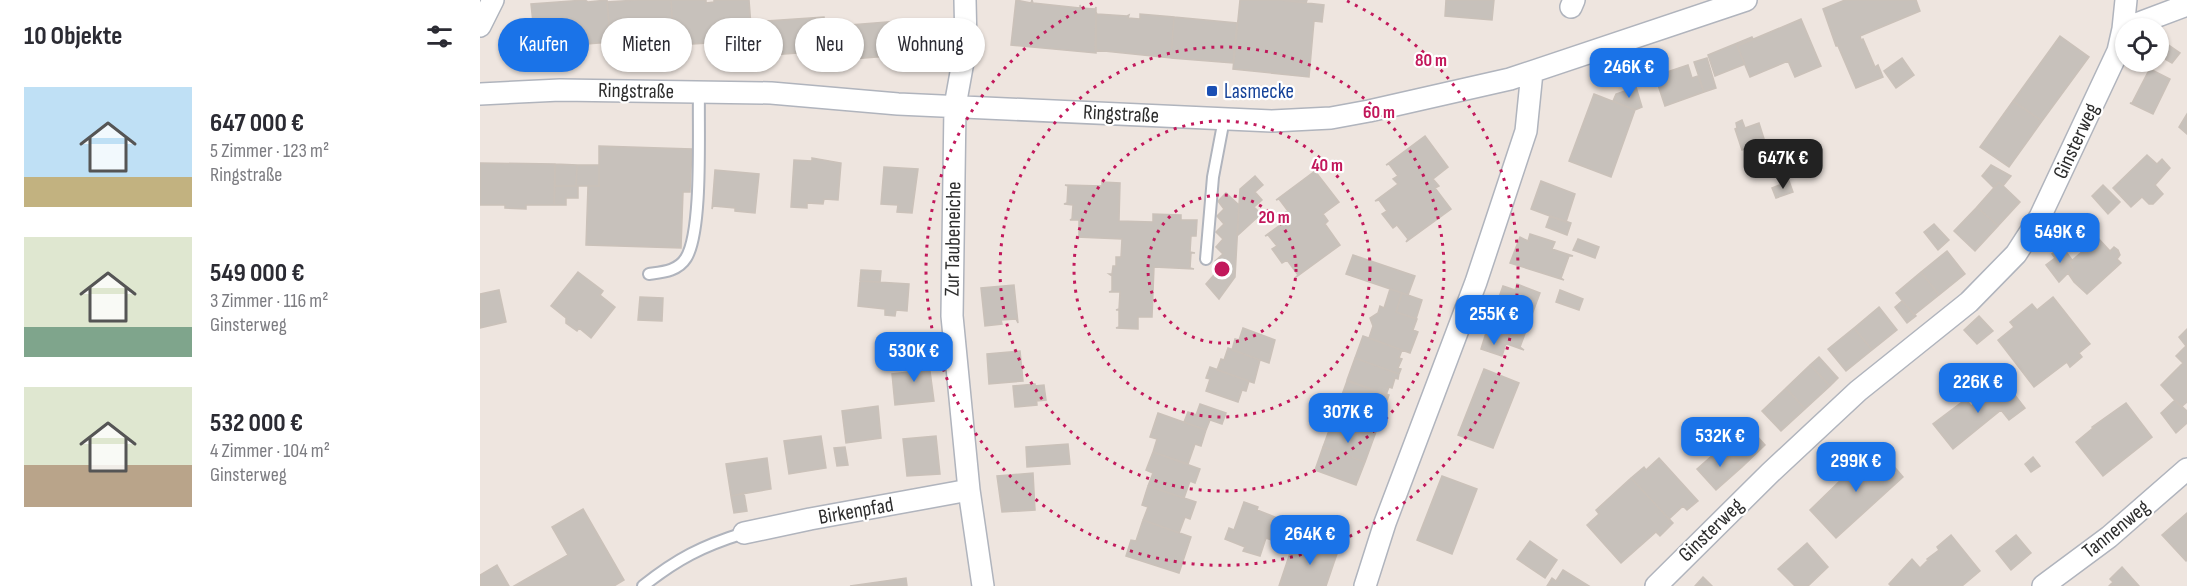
<!DOCTYPE html>
<html lang="de">
<meta charset="utf-8">
<style>
:root{--surface:#fff;--page:#f7f7f7;--text:#2b2b33;--muted:#7c7c81;--accent:#1a73e8}
body{margin:0;font-family:"Sofia Sans Condensed",sans-serif;background:var(--page);color:var(--text);height:100vh;display:flex;flex-direction:column;font-size:22px;white-space:nowrap}
*{box-sizing:border-box;margin:0}
p{font-size:20px;color:var(--muted)}
.icon{flex:none;width:33px;height:33px;fill:none;stroke:currentColor;stroke-width:2;stroke-linecap:round;stroke-linejoin:round}
.map{position:relative;flex:1;overflow:hidden}
.drawer{display:flex;flex-direction:column;background:var(--surface);width:480px}
.drawer>*{flex:none}
.guide{position:absolute;left:18px;top:18px;width:570px;height:54px;display:flex;gap:12px}
.buttons{position:absolute;left:1635px;top:18px;display:grid;gap:12px}
.buttons a{display:grid;place-items:center;width:54px;height:54px;border-radius:50%;background:var(--surface);box-shadow:0 2px 4px #0004;font-size:30px}
.price{position:absolute;translate:-50% -51px;padding:0 14px;border-radius:12px;background:var(--accent);color:#fff;font-size:20px;line-height:39px;filter:drop-shadow(0 2px 3px #0008)}
.price::after{content:'';position:absolute;left:50%;top:36px;width:18px;height:14px;margin-left:-9px;background:inherit;clip-path:polygon(0 0,100% 0,50% 100%)}
.price.on{background:#222;color:#fff}
ul{padding:0;list-style:none}
li{display:flex;align-items:center;gap:18px;height:150px;padding:0 24px}
li span{display:grid;place-items:center;flex:none;width:168px;height:120px;border-radius:0px;color:#555}
li>.icon{margin-inline-start:auto}
span .icon{width:72px;height:72px;fill:#fffc;stroke-width:1}
li b{font-size:26px}
h2{display:flex;justify-content:space-between;align-items:center;height:72px;padding:0 24px;font-size:26px}
.pill{padding:0 21px;border-radius:27px;background:var(--surface);box-shadow:0 2px 4px #0004;font-size:21px;line-height:54px}
.pill.on{background:var(--accent);color:#fff}
main{display:flex;flex:1;min-height:0}
.map>svg:first-child{display:block}
</style>
<main>
<section class="drawer">
<h2>10 Objekte<svg class="icon" aria-label="filters" viewBox="0 0 24 24"><path d="M4 7h16M4 17h16"/><circle cx="9" cy="7" r="2"/><circle cx="15" cy="17" r="2"/></svg></h2>
<ul>
<li><span style="background:linear-gradient(#bfe0f5 75%,#c2b280 0)"><svg class="icon" aria-label="home" viewBox="0 0 24 24"><path d="M3 11l9-7 9 7M6 9v11h12V9"/></svg></span><div><b>647 000 €</b><p>5 Zimmer · 123 m²</p><p>Ringstraße</p></div></li>
<li><span style="background:linear-gradient(#dfe7d0 75%,#7fa58c 0)"><svg class="icon" aria-label="home" viewBox="0 0 24 24"><path d="M3 11l9-7 9 7M6 9v11h12V9"/></svg></span><div><b>549 000 €</b><p>3 Zimmer · 116 m²</p><p>Ginsterweg</p></div></li>
<li><span style="background:linear-gradient(#dfe7d0 65%,#b9a48a 0)"><svg class="icon" aria-label="home" viewBox="0 0 24 24"><path d="M3 11l9-7 9 7M6 9v11h12V9"/></svg></span><div><b>532 000 €</b><p>4 Zimmer · 104 m²</p><p>Ginsterweg</p></div></li>
</ul>
</section>
<div class="map">
<svg width="1707" height="586" viewBox="0 0 1707 586">
<rect width="100%" height="100%" fill="#eee5df"/>
<path fill="#c7c1bb" stroke="#cac1b9" stroke-width="1.5" d="M105,0L108,2L127,0L131,42L44,49L42,24L53,23L51,4Z
M157,0H191L193,41L131,46L127,2Z
M191,0H226V3L234,2V0H269L272,39L237,42V40L229,41V43L194,45Z
M536,0L551,3L552,0L553,3L600,8V5L601,8L615,9L616,7V53L531,45Z
M760,0H800L844,5L842,22L834,21L829,77L753,69Z
M800,0H827L826,3Z
M966,0H1014L1012,20L965,16Z
M1365,0H1436L1440,11L1380,36L1381,40L1383,39L1395,67L1398,65L1403,77L1376,88L1358,46H1356L1343,9Z
M616,12L617,14L647,16L649,15L648,18L660,19V14L694,17L691,58L615,50Z
M344,17L347,51L273,56L270,22Z
M694,17L757,23L753,63L691,58Z
M1321,19L1341,66L1315,77L1308,61L1270,77L1257,46Z
M419,21L421,55L348,61L345,27Z
M440,24L442,44L421,46L419,26Z
M1580,36L1609,57L1562,121L1533,101Z
M1272,37L1273,39L1257,46L1265,64L1235,76L1228,55Z
M1680,39L1700,53L1692,63L1678,55Z
M1227,58L1236,88L1224,92L1214,62Z
M1422,58L1434,75L1416,88L1404,71Z
M1208,65L1212,78L1218,76L1224,92L1185,106L1175,76Z
M1668,68L1690,79L1673,114L1650,103H1652L1669,70Z
M1156,87L1162,107L1155,110L1133,101L1136,94Z
M1114,94L1155,110L1131,177L1089,161Z
M1533,101L1562,121L1529,167L1500,147Z
M1707,114V134L1699,127Z
M1262,120L1265,128L1279,123L1285,142L1262,150L1255,129L1257,128L1256,123Z
M945,136L968,167L953,179L959,186L955,188L971,209L926,242L928,239L917,225L913,228L902,214L907,211L899,200L895,201L918,184L913,179L918,176L909,164L906,165Z
M119,146L212,149L210,192H203L201,248L106,245L108,186H119Z
M1667,155L1677,164L1682,159L1690,168L1675,185L1683,194L1673,204H1669L1662,197L1651,207L1633,188Z
M332,158L361,163L358,200L344,199L343,204L327,203V208L311,207L314,160L332,161Z
M0,163L75,164L74,205H46V209L25,208V205H0Z
M75,164L97,165L96,186H75Z
M97,165H119V186H96Z
M1511,165L1531,176L1523,186L1519,182L1514,188L1502,176Z
M404,167L438,169L432,213L417,212L418,205L401,204Z
M235,170L279,174L275,213L255,211V208L233,206L232,209Z
M835,171L859,202L843,214L848,221L845,224L860,245L815,278L818,275L807,260L802,263L792,249L797,246L788,235L785,236L807,220L803,214L808,211L799,199L796,200Z
M775,176L783,185L775,192L782,200L774,207L781,214L757,236L760,189Z
M1061,181L1095,194L1086,222L1051,209Z
M1309,181L1313,192L1296,198L1292,188Z
M622,182L640,183L639,221L673,222V214L701,215V220H717L716,236H711L710,252L715,253H711L710,268L714,269L674,267L672,317H658V329L636,328L639,327V310H636L639,309L640,292H629L632,291V276L629,274H632L633,266H636V257H641L642,239L596,237L599,236V220H590L592,219L593,205L584,204L587,203L588,186L585,185L622,186Z
M1519,182L1540,202L1518,226L1497,207Z
M1623,185L1640,202L1628,214L1612,196Z
M75,186H98V198H86V205H74Z
M746,193L759,205L755,277L739,299L726,284L740,268L735,261L743,254L736,247L743,239L736,232L744,224L737,216L744,209L738,201Z
M1497,207L1518,226L1495,251L1474,231Z
M1070,216L1091,223L1087,235L1066,227Z
M1454,224L1469,240L1458,250L1444,232Z
M1050,234L1075,242L1072,249L1093,256H1089L1081,278L1084,280L1030,263L1040,237L1048,241Z
M1618,238L1630,251L1634,247L1638,250L1640,255L1637,259L1641,263L1607,294L1594,282L1588,273L1593,268L1589,263Z
M1098,239L1119,247L1115,258L1093,250Z
M1582,246L1592,260L1589,263L1593,268L1579,282L1566,265L1575,258L1572,254Z
M1467,251L1485,274L1459,295L1441,272Z
M873,255L935,276L928,295L866,274Z
M381,270L401,271L400,282L380,281Z
M98,272L123,291L120,295L135,307L111,338L99,328L97,331L86,323V318L71,306Z
M1441,272L1459,295L1434,315L1416,293Z
M380,281L429,284L427,311L416,310L415,316L405,315V309L378,306Z
M1037,284L1060,293L1040,347L1044,350L1005,336L1023,286L1035,290Z
M534,285L538,323L536,319L521,320L522,324L505,326L501,288Z
M910,289L922,293L916,312L937,319L933,330L938,332L930,353L889,338L893,326L890,318L898,313L900,306L904,308Z
M19,290L26,322L0,328V294Z
M1080,290L1103,299L1099,310L1076,302Z
M922,293L942,300L936,319L916,312Z
M160,297L183,298L182,321L158,320Z
M1573,297L1610,344L1599,353L1602,357L1590,367L1587,362L1554,387L1518,340L1534,327L1530,322L1552,304L1557,310Z
M1422,301L1436,316L1427,323L1415,307Z
M1399,307L1417,330L1392,350L1374,328Z
M1499,316L1513,331L1497,344L1484,330Z
M763,328L795,340L789,363L752,350L755,339L759,340Z
M1374,328L1392,350L1366,371L1348,349Z
M1707,329V402L1701,407L1681,385L1703,363L1696,356L1706,346L1699,337Z
M883,336L922,350L919,358L922,359L918,368L921,369L919,374L875,358Z
M1005,336L1026,343L1022,356L1001,349Z
M412,338L441,340L442,357L413,359Z
M748,348L780,360L774,383L737,370L741,359L744,360Z
M540,351L543,381L509,384L507,354Z
M448,356L454,401L415,405L412,374L429,372L427,358Z
M1339,357L1358,378L1350,386L1330,365Z
M875,358L919,374L918,379L915,378L912,388L909,387L906,395L867,380Z
M1330,365L1350,386L1325,409L1306,388Z
M730,367L769,381L766,391L762,390L758,402L726,391L730,379L726,378Z
M1004,369L1039,383L1013,448L978,435Z
M867,381L909,395L901,418L859,403Z
M1516,381L1519,385L1524,381L1545,408L1529,420L1521,410L1473,449L1453,424L1486,399L1491,406L1510,391L1508,388Z
M555,384L557,405L535,407L533,386Z
M564,385L566,400L557,401L555,386Z
M1306,388L1325,409L1301,431L1282,411Z
M1695,400L1707,411V423L1696,433L1681,413Z
M859,403L901,418L893,440L851,425Z
M1646,403L1672,437L1623,476L1596,442L1613,428L1612,427Z
M720,404L746,413L742,424L716,415Z
M398,406L401,438L366,443L362,411Z
M708,412L730,420L726,430L704,422Z
M678,413L726,430L721,446L715,444L708,464L673,452L677,439L670,437Z
M1266,424L1285,445L1262,467L1243,446Z
M851,425L893,440L885,462L843,447Z
M341,436L346,468L309,474L304,441Z
M456,436L460,474L427,476L423,439Z
M588,444L590,464L547,467L546,447Z
M1243,446L1262,467L1236,490L1217,469Z
M365,447L368,465L357,466L354,448Z
M843,447L885,462L876,485L835,470Z
M1398,448L1423,477L1356,538L1330,510L1367,474L1368,475Z
M673,452L720,469L715,483L710,481L704,498L668,486L673,473L666,470Z
M1553,457L1560,466L1551,472L1545,464Z
M287,458L291,489L251,496L246,464Z
M1179,458L1218,501L1207,510L1203,506L1189,519L1151,478L1164,467L1166,470Z
M553,473L555,510L522,512L517,476Z
M962,476L997,489L972,554L937,540Z
M1151,478L1193,523L1180,536L1176,532L1141,563L1107,525L1119,514L1116,510Z
M668,486L716,502L710,519L705,517L699,533L663,520L668,507L662,505Z
M264,493L267,511L254,513L251,496Z
M764,502L778,507L777,510L805,521L797,542L786,538L780,556L763,551L765,547L745,539L749,528L754,530Z
M103,509L144,580L134,586H34L88,555L72,527Z
M1707,513V559L1706,561L1682,535Z
M663,520L711,537L699,573L646,556L651,540L656,541Z
M805,521L817,525L809,546L797,542Z
M817,525L828,529L821,550L809,546Z
M828,529L841,533L833,554L821,550Z
M1471,535L1500,571L1482,586H1411L1409,584L1432,559L1440,568L1448,560L1447,559L1459,550L1457,547Z
M1536,535L1551,553L1531,570L1516,551Z
M839,538L860,545L846,586H799L812,547L833,554Z
M1050,541L1077,560L1065,578L1037,559Z
M1327,543L1348,567L1328,586H1315L1298,569Z
M17,565L29,586H0V575Z
M1642,567L1659,586H1629L1633,582L1630,579Z
M1083,570L1109,586H1067L1072,578L1076,581Z
M1223,577L1232,586H1215Z
M426,578L427,586H370Z"/>
<g fill="none" stroke-linecap="round" stroke-linejoin="round">
<g stroke="#b0b4bd" stroke-width="14">
<path id="lane" d="M726,259L733,177L744,119
M169,274C183,272 198,271 206,258C223,231 218,128 219,92
M163,586C197,559 222,546 264,533"/>
</g>
<g stroke="#b0b4bd" stroke-width="24">
<path id="street" d="M485,0L486,45L475,106L472,316L489,490L503,586
M1091,7L1094,0
M0,26L13,0
M1643,29L1707,5
M0,94L80,90L291,93L418,104L792,121L851,118L889,111L1030,79L1266,0
M264,533L330,519L489,490
M885,586L905,523L996,282L1046,131L1052,72
M1176,586L1290,473L1378,391L1489,302L1536,254L1560,217L1638,51L1643,29L1646,0
M1563,586L1629,537L1707,469"/>
</g>
<use href="#lane" stroke="#fff" stroke-width="10"/>
<use href="#street" stroke="#fff" stroke-width="21"/>
</g>
<g fill="none" stroke="#c2185b" stroke-width="3" stroke-dasharray="3 6">
<circle cx="742" cy="269" r="74"/>
<circle cx="742" cy="269" r="148"/>
<circle cx="742" cy="269" r="222"/>
<path d="M867 1A296 296 0 1 1 617 1"/>
</g>
<rect fill="#1a4fb4" stroke="#fff" stroke-width="2" x="726" y="85" width="12" height="12" rx="3"/>
<g text-anchor="middle" dominant-baseline="central" stroke-width="4.5" stroke-linejoin="round" paint-order="stroke">
<g font-size="21" fill="#2d2d2d" stroke="#fff">
<text transform="translate(156 91) rotate(1)">Ringstraße</text>
<text transform="translate(641 114) rotate(3)">Ringstraße</text>
<text transform="translate(1596 141) rotate(-65)">Ginsterweg</text>
<text transform="translate(473 239) rotate(-89)">Zur Taubeneiche</text>
<text transform="translate(376 511) rotate(-10)">Birkenpfad</text>
<text transform="translate(1636 529) rotate(-39)">Tannenweg</text>
<text transform="translate(1231 530) rotate(-44)">Ginsterweg</text>
</g>
<g font-size="21" fill="#164399" stroke="#fff" text-anchor="start">
<text x="744" y="91">Lasmecke</text>
</g>
</g>
<circle cx="742" cy="269" r="9" fill="#c2185b" stroke="#fff" stroke-width="3"/>
<g font-size="18" text-anchor="middle" font-weight="bold" fill="#c2185b" stroke="#fff" stroke-width="4.5" stroke-linejoin="round" paint-order="stroke">
<text x="951" y="66">80 m</text>
<text x="899" y="118">60 m</text>
<text x="847" y="171">40 m</text>
<text x="794" y="223">20 m</text>
</g>
</svg>
<div class="buttons">
<a><svg class="icon" aria-label="locate" viewBox="0 0 24 24"><circle cx="12" cy="12" r="6"/><path d="M12 2v4M12 18v4M2 12h4M18 12h4"/></svg></a>
</div>
<b class="price" style="left:1149px;top:99px">246K €</b>
<b class="price on" style="left:1303px;top:190px">647K €</b>
<b class="price" style="left:1580px;top:264px">549K €</b>
<b class="price" style="left:1014px;top:346px">255K €</b>
<b class="price" style="left:434px;top:383px">530K €</b>
<b class="price" style="left:1498px;top:414px">226K €</b>
<b class="price" style="left:868px;top:444px">307K €</b>
<b class="price" style="left:1240px;top:468px">532K €</b>
<b class="price" style="left:1376px;top:493px">299K €</b>
<b class="price" style="left:830px;top:566px">264K €</b>
<div class="guide">
<a class="pill on">Kaufen</a>
<a class="pill">Mieten</a>
<a class="pill">Filter</a>
<a class="pill">Neu</a>
<a class="pill">Wohnung</a>
</div>
</div>
</main>
